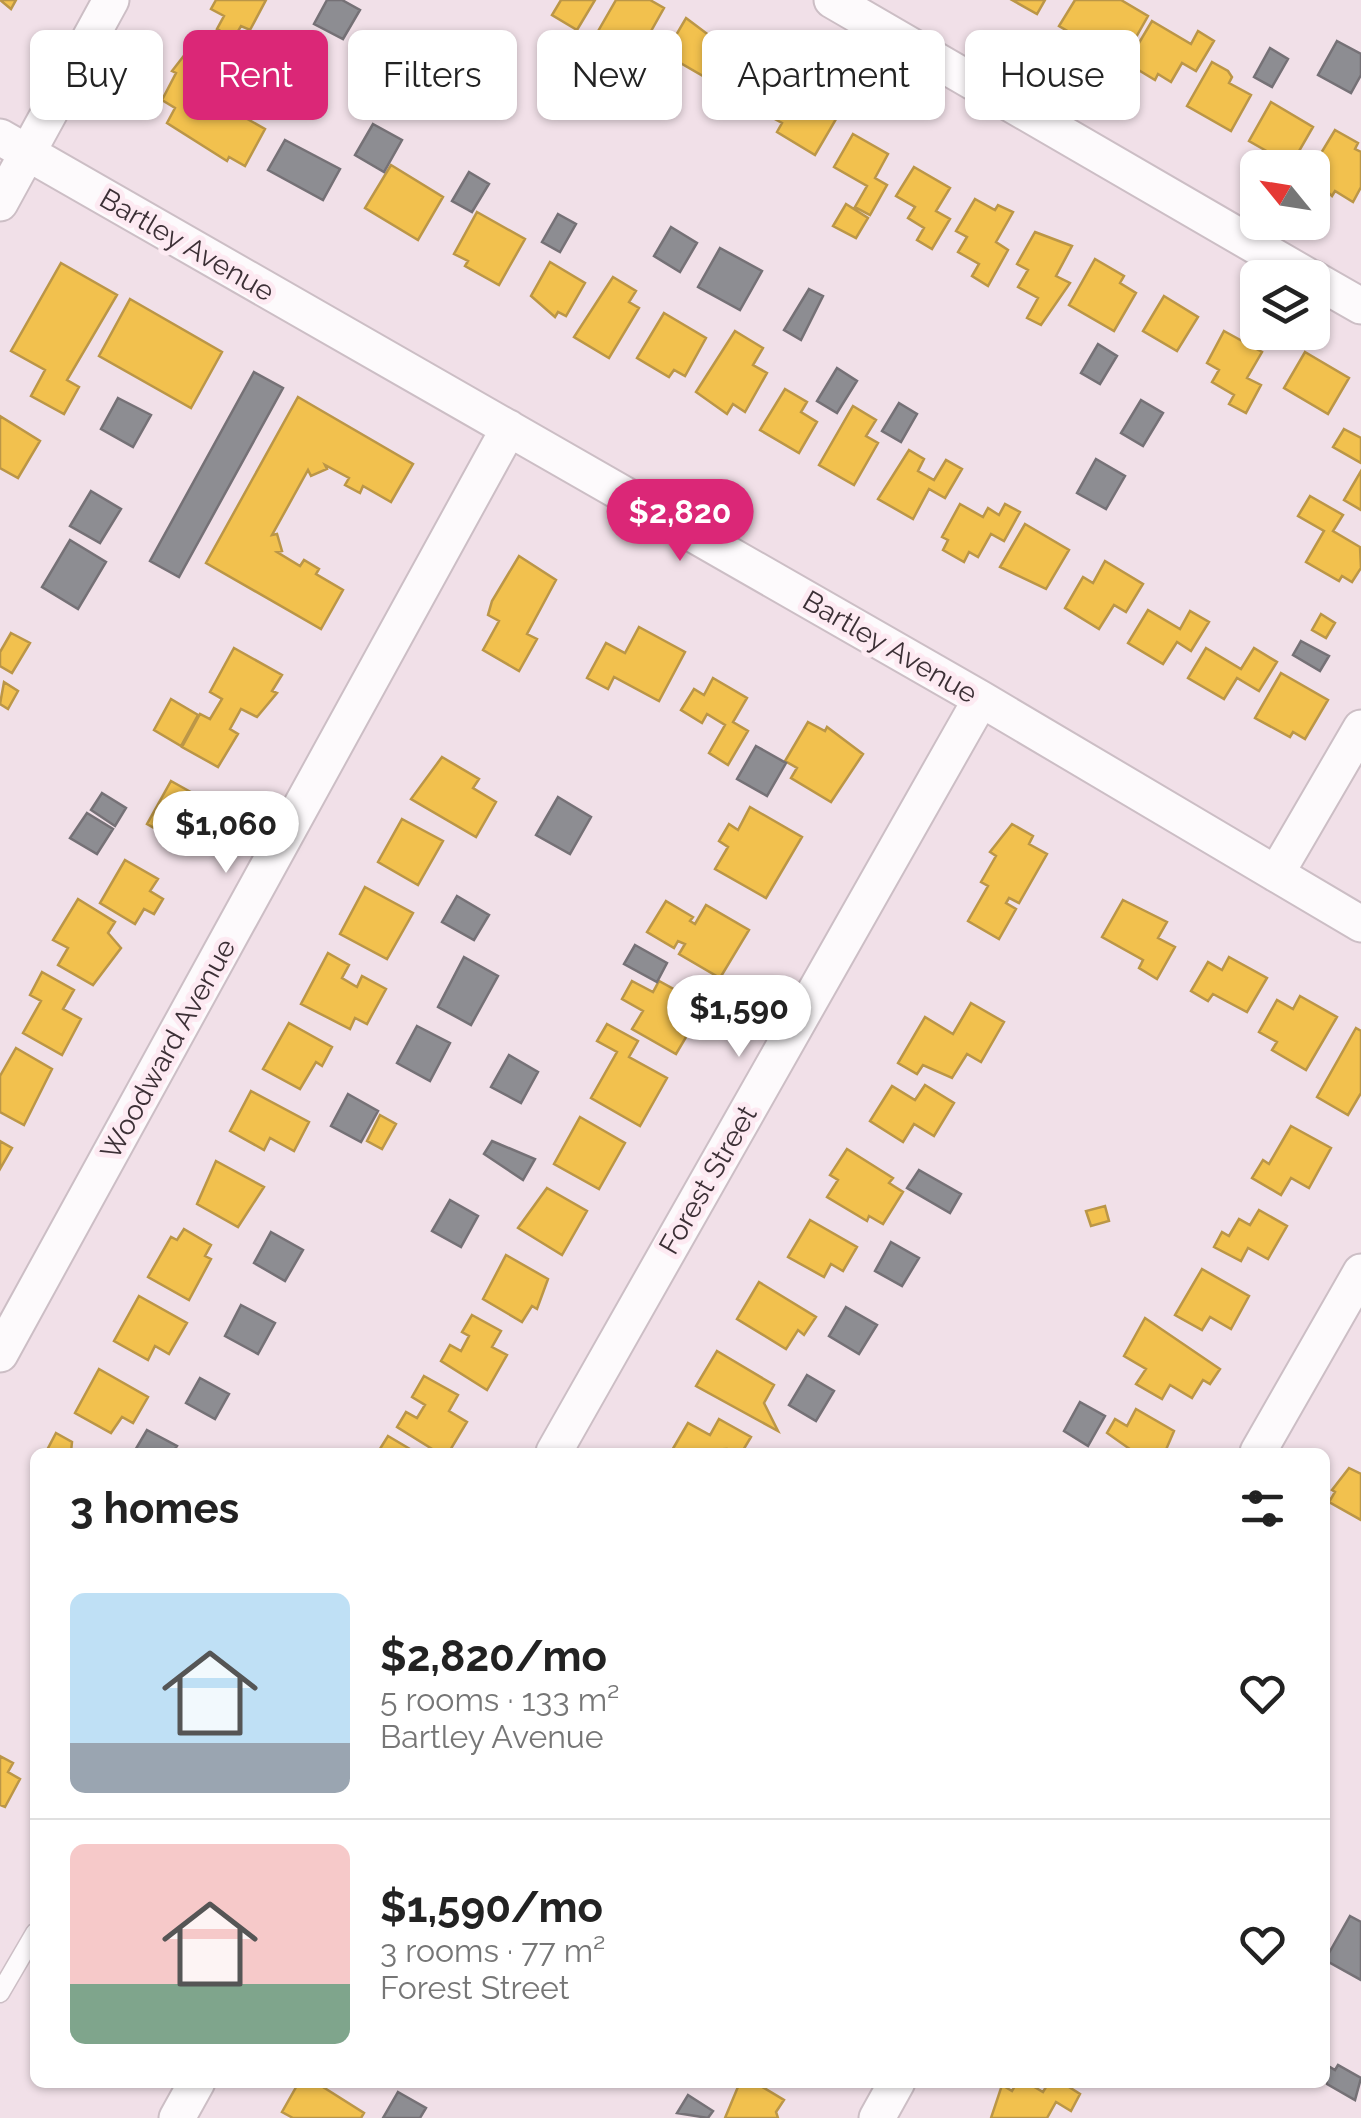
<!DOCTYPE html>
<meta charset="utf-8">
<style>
:root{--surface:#fff;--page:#f6f6f6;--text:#222;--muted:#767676;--line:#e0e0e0;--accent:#db2777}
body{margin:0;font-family:Raleway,sans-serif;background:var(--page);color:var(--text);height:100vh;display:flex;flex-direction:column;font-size:38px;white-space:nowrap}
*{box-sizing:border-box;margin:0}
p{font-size:32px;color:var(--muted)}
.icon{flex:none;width:55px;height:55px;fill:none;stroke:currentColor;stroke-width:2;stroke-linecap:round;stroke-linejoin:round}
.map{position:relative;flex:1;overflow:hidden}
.details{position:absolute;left:30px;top:1448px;width:1300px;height:640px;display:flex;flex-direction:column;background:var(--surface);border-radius:15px;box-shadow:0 2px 8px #0004}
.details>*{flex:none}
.guide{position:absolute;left:30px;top:30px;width:1302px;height:90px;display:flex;gap:20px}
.needle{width:65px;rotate:300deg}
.tools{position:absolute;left:1240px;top:150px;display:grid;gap:20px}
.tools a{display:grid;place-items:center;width:90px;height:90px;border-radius:15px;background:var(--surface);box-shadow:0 2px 8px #0004;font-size:50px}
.price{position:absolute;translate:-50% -85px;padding:0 22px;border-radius:35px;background:#fff;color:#222;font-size:32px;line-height:65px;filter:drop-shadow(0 2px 5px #0008)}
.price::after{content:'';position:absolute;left:50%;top:60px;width:30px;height:22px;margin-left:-15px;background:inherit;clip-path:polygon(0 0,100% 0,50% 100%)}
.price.current{background:var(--accent);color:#fff}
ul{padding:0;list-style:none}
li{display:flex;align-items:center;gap:30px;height:250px;padding:0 40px}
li+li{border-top:2px solid var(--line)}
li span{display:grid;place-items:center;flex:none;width:280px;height:200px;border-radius:15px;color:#555}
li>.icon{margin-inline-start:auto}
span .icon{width:120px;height:120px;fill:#fffc;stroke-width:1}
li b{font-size:42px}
h2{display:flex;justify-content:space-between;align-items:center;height:120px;padding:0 40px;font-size:42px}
.pill{padding:0 35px;border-radius:15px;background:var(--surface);box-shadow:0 2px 8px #0004;font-size:35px;line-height:90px}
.pill.current{background:var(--accent);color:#fff}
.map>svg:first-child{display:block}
</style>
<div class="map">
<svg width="1361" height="2118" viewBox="0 0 1361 2118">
<rect width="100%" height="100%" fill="#f1e0e8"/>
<path fill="#f2c14e" stroke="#bb9647" stroke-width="2.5" d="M0,0H16L11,9Z
M216,0H266L250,30L241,26L234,38L217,29L224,16L211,9Z
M561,0H595L577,30L552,15Z
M616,0H650L664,8L637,56L597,33Z
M1012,0H1045L1037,14Z
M1075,0H1121L1148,16L1131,46L1110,34L1100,50L1059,26Z
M686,18L722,45L703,76L665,54Z
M1152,21L1191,44L1198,31L1214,41L1196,71L1182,63L1171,82L1158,74L1155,80L1127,63Z
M196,40L232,60L212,99L265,129L245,166L229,157L227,161L167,123L175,108L162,100L176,73L172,71Z
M746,54L771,68L769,73L780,79L759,115L723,94Z
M1212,62L1228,71L1232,77L1229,83L1251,95L1231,131L1187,106Z
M800,92L839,114L815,155L777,132L782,123L773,118L782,103L791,108Z
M1271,102L1313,127L1291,165L1249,141Z
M1335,130L1358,143L1355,149L1361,152V187L1353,202L1335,191L1332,196L1312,178V168Z
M853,134L888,154L875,178L887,185L870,215L855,207L867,186L834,167Z
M391,165L443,197L418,240L365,208Z
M914,167L950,188L936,211L950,219L932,249L917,240L924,228L908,218L915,207L896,196Z
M975,199L995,210L998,205L1013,212L996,242L1008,250L988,286L972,276L979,264L958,252L967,237L956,231Z
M846,204L868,218L856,238L833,226Z
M477,212L525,239L499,285L465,266L468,261L454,254Z
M1035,232L1072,246L1056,276L1070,283L1041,325L1027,318L1038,298L1018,287L1028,270L1017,264Z
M1095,259L1124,276L1120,283L1136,293L1114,331L1069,305Z
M550,262L585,283L566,316L558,312L555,317L531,296Z
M61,263L117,295L67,380L79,387L64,414L31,396L45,370L11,351Z
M613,277L636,291L629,302L639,308L609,358L574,337Z
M1164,296L1198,317L1177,351L1143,331Z
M130,299L222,352L191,408L99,356Z
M664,313L706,338L685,376L674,370L669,377L637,358Z
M735,331L763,348L753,365L767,373L745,412L733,404L727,414L696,392Z
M1224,331L1262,352L1247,378L1261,385L1246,413L1229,404L1234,395L1212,382L1219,370L1207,363Z
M1305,352L1349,378L1328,414L1284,388Z
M785,389L807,402L801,412L817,422L799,453L760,430Z
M298,397L413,464L391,502L363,486L360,493L345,485L349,478L325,465L327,469L311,476L308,470L272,535L277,534L282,551L277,552L300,566L304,560L319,569L316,574L343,590L321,629L206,563Z
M853,406L876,420L866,436L878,443L854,485L819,465Z
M0,416L40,441L18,478L0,468Z
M1344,429L1361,438V463L1333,447Z
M909,450L924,459L918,471L934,480L946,460L962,469L945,498L929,489L913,519L878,499Z
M1361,471V510L1344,500Z
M1310,496L1343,515L1333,531L1360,547L1361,568L1352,582L1342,576L1339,581L1306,562L1324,531L1298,516Z
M960,504L983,517L988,508L999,515L1005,504L1020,512L1004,541L991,534L978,557L969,552L964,562L943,550L948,540L942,537Z
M1025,524L1069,550L1046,589L1000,567Z
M519,556L556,580L527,634L537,639L519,671L483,650L499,621L488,615L492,601Z
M1105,561L1143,584L1126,612L1114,605L1099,629L1065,608L1083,577L1093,583Z
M1148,610L1180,629L1190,611L1209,622L1191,651L1177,642L1163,664L1128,643Z
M1321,614L1335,623L1326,638L1312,630Z
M639,627L685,652L659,701L614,677L608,689L587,678L606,643L625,653Z
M11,633L30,643L12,673L0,666V652Z
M234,648L282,675L272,691L277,693L257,717L241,709L230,729L238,734L218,767L182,747L200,714L210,719L222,699L210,692Z
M1206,648L1241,669L1254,648L1277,662L1259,691L1237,678L1224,699L1188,678Z
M1281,673L1328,700L1305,739L1293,732L1290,737L1255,718Z
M713,678L747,698L733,722L748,731L728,765L709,753L725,725L707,714L702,723L681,710L694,689L704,695Z
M4,682L18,691L8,709L0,704Z
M171,699L198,715L181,746L154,730Z
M808,722L825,731L827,727L863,754L831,802L791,778L797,768L785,761Z
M442,757L479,779L473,788L496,802L476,837L411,799Z
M171,781L205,800L197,815L202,818L186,846L147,824Z
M750,807L802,837L766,898L715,869L728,847L719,841L729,824L738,830Z
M402,819L443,841L418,885L378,862Z
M1012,824L1033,836L1029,844L1047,854L1019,903L1009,898L1006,903L1016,909L999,939L968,921L988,886L981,882L996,856L990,852Z
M125,860L158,879L150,891L163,899L154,914L144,909L135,924L100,903Z
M365,887L413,913L387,959L340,934Z
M78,899L115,922L108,933L121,948L93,985L58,965L68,948L53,940Z
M1123,900L1167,922L1158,938L1175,947L1157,979L1139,968L1143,960L1102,937Z
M666,901L693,917L690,921L695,924L706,905L749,930L720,978L679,954L685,944L678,941L674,948L647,932Z
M328,953L349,965L342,978L357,987L362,976L386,989L367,1024L355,1018L350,1029L301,1004Z
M1229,957L1267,978L1247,1012L1213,994L1208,1001L1191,991L1208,962L1222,970Z
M42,972L74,990L63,1009L81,1019L62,1055L23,1033L41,1001L30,995Z
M632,981L653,992L659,981L699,1003L690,1019L695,1022L676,1054L632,1029L643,1011L622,999Z
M1300,996L1337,1017L1306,1070L1272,1050L1277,1042L1259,1032L1277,1000L1293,1009Z
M971,1003L1004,1022L981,1062L967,1054L952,1078L923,1065L917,1074L898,1063L925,1017L953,1034Z
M289,1023L332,1047L322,1066L316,1062L300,1089L263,1069Z
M607,1024L638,1041L629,1057L667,1078L640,1126L591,1098L617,1052L597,1041Z
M1356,1028L1361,1031V1093L1348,1115L1317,1097Z
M16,1048L52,1069L24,1125L0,1112V1076Z
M925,1085L954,1103L934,1136L914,1124L903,1142L870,1121L892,1086L915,1100Z
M251,1091L309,1122L294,1151L270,1138L264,1150L230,1131Z
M380,1115L396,1124L382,1149L367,1141Z
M580,1117L625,1143L599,1189L554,1164Z
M1291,1126L1331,1148L1309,1188L1291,1178L1281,1195L1252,1178L1263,1160L1269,1164Z
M0,1141L12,1148L0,1169Z
M847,1149L893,1178L889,1183L903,1192L883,1224L869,1216L867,1221L827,1197L838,1180L830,1175Z
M216,1161L264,1187L238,1227L197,1204Z
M547,1188L587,1211L562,1255L518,1228Z
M1105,1206L1109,1221L1091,1226L1086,1211Z
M1259,1210L1287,1226L1268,1259L1248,1248L1241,1261L1214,1247L1222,1232L1229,1236L1239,1219L1250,1225Z
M810,1220L857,1247L843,1271L831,1264L824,1277L788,1257Z
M184,1229L211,1245L205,1256L211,1259L189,1300L148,1277L171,1237L177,1240Z
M506,1255L548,1279L537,1309L532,1306L522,1322L483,1299Z
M1202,1269L1249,1296L1231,1329L1210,1317L1202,1330L1175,1315Z
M759,1282L816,1317L804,1335L798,1330L786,1349L737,1319Z
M139,1296L187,1323L169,1354L155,1346L148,1360L114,1341Z
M472,1315L501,1331L492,1347L507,1355L487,1390L441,1361L450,1345L461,1351L469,1336L462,1332Z
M1145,1318L1220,1369L1210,1384L1203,1380L1192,1398L1170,1385L1162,1399L1136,1384L1146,1369L1124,1356Z
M717,1351L774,1385L764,1403L778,1431L696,1386Z
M99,1369L148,1397L133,1423L122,1417L111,1433L75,1413Z
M424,1376L458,1395L449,1411L467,1422L449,1452H437L397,1427L406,1412L417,1418L425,1405L412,1397Z
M1136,1409L1174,1431L1165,1452H1134L1107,1433L1115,1419L1127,1426Z
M719,1419L751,1437L742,1452L727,1449L671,1452L688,1423L710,1435Z
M56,1433L72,1442L71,1452H46Z
M388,1436L415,1452H378Z
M1349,1468L1361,1474V1520L1329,1502L1335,1492L1332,1490Z
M0,1756L13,1763L8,1772L20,1779L5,1807L0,1805Z
M299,2082H315L364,2113L361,2118H293L282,2112Z
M740,2082H754L784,2100L776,2112L778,2118H725Z
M1012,2082H1026L1043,2092L1049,2082H1061L1080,2094L1071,2111L1056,2102L1047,2118H991L1002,2085L1012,2091L1016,2084Z"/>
<path fill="#8d8d92" stroke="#757176" stroke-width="2.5" d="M327,0H342L360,10L343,39L314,24Z
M1337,41L1361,54V75L1351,93L1318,75Z
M1270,48L1288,59L1272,87L1254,77Z
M373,124L402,140L384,172L355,155Z
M285,140L340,169L323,200L268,170Z
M469,172L489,184L472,212L452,201Z
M558,214L576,224L560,252L542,242Z
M671,227L697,243L680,272L654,256Z
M720,248L762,271L740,310L698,287Z
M809,289L823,296L801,340L784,330Z
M1098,344L1117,356L1100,384L1081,373Z
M837,368L857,381L837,413L817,401Z
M254,372L283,388L179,577L150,561Z
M118,398L151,415L133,447L101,429Z
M1141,400L1163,413L1143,446L1121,433Z
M899,403L917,414L901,442L882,431Z
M1096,459L1125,476L1106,509L1077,493Z
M91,491L121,509L100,543L70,526Z
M70,540L106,562L78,609L42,587Z
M1301,641L1329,656L1320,671L1293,655Z
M756,746L786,763L767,796L737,779Z
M102,793L126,808L115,826L91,810Z
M558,797L591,817L570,854L536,835Z
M87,813L113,829L97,854L70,838Z
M457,896L489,915L474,940L442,922Z
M635,945L667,963L657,982L624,964Z
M464,957L498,976L471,1025L438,1007Z
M417,1026L450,1043L430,1081L397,1063Z
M509,1055L538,1072L521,1103L491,1087Z
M348,1094L378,1111L361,1142L331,1126Z
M492,1141L535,1159L523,1180L484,1154Z
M919,1170L961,1194L950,1213L907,1188Z
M450,1200L478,1216L461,1247L432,1231Z
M271,1232L303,1250L285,1281L254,1263Z
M891,1242L919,1258L902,1286L875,1271Z
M241,1305L275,1323L258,1354L225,1336Z
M846,1307L877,1325L859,1354L829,1336Z
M807,1375L834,1391L816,1421L789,1405Z
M200,1378L229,1394L215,1419L186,1403Z
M1080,1402L1105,1416L1088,1446L1064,1431Z
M147,1430L177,1446L173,1452H134Z
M1350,1916L1361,1922V1980L1325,1960Z
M1325,2064L1335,2070L1338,2065L1361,2078L1355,2100L1327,2084Z
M398,2092L426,2108L420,2118H383Z
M688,2095L713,2111L708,2118L677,2113Z"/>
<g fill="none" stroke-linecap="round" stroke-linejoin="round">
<g stroke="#ccbec5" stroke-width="21">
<path id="service" d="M0,1993L35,1933"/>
</g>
<g stroke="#ccbec5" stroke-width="39">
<path id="minor" d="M832,0L1311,278
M0,137L981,699L1361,924
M0,203L111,0
M1312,278L1361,306
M1276,874L1361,728
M0,1354L509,428
M554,1452L981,699
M1258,1452L1361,1272
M177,2118L197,2082
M877,2118L897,2082"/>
</g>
<use href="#service" stroke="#fdfafc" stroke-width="18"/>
<use href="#minor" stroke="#fdfafc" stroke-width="35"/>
</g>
<g text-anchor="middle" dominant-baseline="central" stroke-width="10" stroke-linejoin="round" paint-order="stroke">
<g font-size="28" fill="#3c3036" stroke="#fdeaf2">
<text transform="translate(187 245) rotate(30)">Bartley Avenue</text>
<text transform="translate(890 647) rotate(30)">Bartley Avenue</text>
<text transform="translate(168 1049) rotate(-61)">Woodward Avenue</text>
<text transform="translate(708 1180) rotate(-60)">Forest Street</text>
</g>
</g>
</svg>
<div class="tools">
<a><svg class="needle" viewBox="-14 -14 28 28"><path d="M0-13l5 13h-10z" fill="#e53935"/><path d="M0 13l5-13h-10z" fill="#767676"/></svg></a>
<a><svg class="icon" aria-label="layers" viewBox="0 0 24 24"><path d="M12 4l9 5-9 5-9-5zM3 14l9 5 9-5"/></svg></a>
</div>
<b class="price current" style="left:680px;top:564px">$2,820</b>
<b class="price" style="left:226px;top:876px">$1,060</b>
<b class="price" style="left:739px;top:1060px">$1,590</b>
<div class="guide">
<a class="pill">Buy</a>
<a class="pill current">Rent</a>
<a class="pill">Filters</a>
<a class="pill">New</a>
<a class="pill">Apartment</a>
<a class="pill">House</a>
</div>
<section class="details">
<h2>3 homes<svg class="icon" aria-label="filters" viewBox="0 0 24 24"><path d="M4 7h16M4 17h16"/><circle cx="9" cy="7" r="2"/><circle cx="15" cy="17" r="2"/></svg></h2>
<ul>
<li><span style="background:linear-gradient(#bfe0f5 75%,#9aa5b1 0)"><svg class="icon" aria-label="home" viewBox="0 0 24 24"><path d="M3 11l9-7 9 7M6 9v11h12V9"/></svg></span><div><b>$2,820/mo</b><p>5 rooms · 133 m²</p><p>Bartley Avenue</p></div><svg class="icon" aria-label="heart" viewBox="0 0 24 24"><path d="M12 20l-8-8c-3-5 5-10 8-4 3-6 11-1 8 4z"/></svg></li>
<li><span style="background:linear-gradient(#f6c9c9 70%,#7fa58c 0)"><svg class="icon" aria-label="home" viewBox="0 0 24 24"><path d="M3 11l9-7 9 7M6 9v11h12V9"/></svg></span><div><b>$1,590/mo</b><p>3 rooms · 77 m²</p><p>Forest Street</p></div><svg class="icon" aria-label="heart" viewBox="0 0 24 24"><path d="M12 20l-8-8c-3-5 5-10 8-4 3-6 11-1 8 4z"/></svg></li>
</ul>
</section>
</div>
